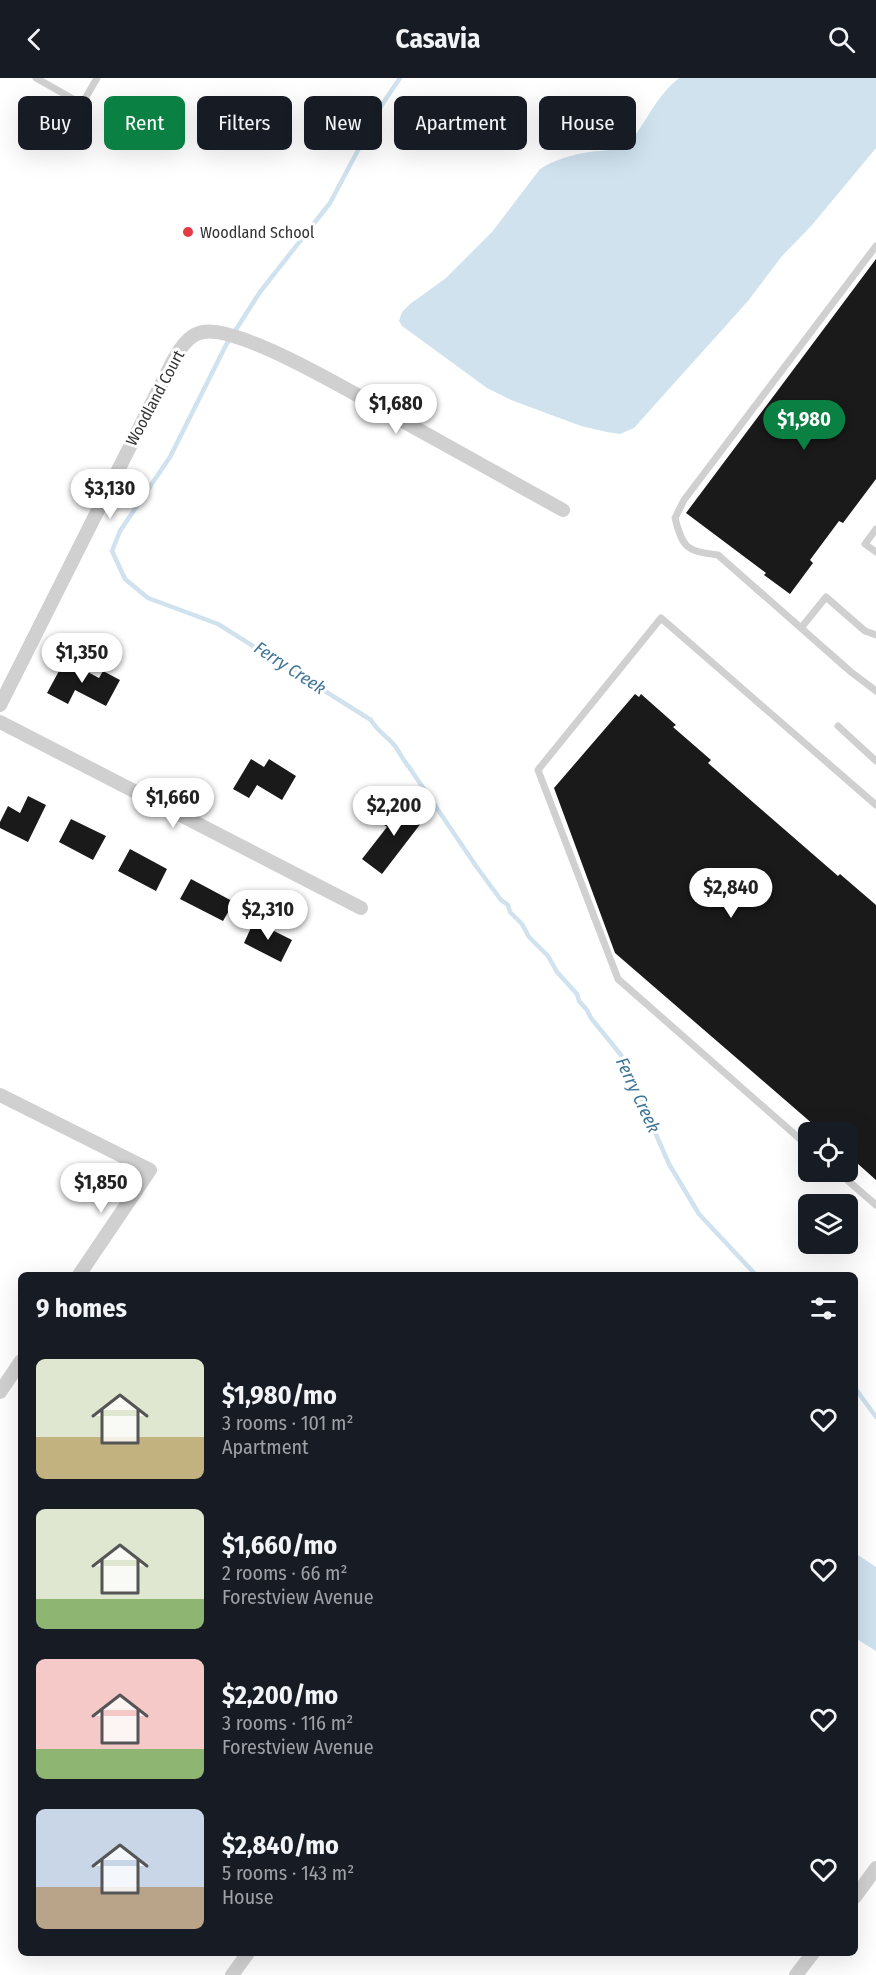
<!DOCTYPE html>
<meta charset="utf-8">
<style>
:root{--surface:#171b24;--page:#242831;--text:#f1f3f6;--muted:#9ea1a6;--accent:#0b8043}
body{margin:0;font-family:"Fira Sans Condensed",sans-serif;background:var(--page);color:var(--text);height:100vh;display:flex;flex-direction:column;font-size:22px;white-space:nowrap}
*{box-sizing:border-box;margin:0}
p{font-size:20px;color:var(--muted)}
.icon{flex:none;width:33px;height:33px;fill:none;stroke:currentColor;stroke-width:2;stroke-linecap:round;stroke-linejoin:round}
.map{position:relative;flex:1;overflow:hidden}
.drawer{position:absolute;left:18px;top:1194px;width:840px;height:684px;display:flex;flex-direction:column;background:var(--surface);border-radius:9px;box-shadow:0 6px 24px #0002}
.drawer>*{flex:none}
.guide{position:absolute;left:18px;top:18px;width:840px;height:54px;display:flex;gap:12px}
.buttons{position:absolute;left:798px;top:1044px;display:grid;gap:12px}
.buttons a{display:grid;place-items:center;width:60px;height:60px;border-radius:9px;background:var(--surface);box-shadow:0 6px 24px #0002;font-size:30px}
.price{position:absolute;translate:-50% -51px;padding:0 14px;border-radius:21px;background:#fff;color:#222;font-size:20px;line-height:39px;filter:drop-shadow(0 2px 3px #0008)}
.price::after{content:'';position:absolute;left:50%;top:36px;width:18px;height:14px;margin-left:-9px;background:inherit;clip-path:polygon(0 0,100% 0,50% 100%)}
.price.active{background:var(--accent);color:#fff}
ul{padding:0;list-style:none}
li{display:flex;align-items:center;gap:18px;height:150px;padding:0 18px}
li span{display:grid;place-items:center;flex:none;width:168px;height:120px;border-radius:9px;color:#555}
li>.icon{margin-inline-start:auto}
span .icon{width:72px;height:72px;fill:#fffc;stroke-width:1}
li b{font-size:26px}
h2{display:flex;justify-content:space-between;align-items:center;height:72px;padding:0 18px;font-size:26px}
.chip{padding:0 21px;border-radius:9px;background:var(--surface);box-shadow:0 6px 24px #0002;font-size:21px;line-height:54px}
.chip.active{background:var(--accent);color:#fff}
header{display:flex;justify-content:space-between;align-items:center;height:78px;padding:0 18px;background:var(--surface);font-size:27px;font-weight:700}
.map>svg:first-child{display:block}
</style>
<header><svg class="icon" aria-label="back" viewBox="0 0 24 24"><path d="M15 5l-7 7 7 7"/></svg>Casavia<svg class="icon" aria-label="search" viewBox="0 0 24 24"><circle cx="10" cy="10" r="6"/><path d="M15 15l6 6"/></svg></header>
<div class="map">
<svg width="876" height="1897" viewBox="0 0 876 1897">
<rect width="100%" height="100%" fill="#fff"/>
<path fill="#cfe2ee" d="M679,0H876V70L812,147L782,178L748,223L634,350L620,356L607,354L581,348L511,322L487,310L402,248L399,243L402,234L410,226L446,200L492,154L540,91C554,82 573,76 590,74C602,72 617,73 628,67C646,45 656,18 679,0Z
M855,1475L876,1489V1573L855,1560Z"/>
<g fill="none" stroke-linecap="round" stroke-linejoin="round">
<path stroke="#cfe2ee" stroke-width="4.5" d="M400,0L383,25L330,125L260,214L226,267L170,379L120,453L112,473L125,501L148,520L218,546L371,642C377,653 388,659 395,668C400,675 403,682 409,689L476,788L501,822L508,827L510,834L522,846L529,859L548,878L557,894L577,916L579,923L587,932L591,940L621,977L669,1086L699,1136L756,1197
M855,1310L876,1339"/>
</g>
<path fill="#1a1a1a" d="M876,181V401L843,445L839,443L810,482L813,485L790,516L764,497L766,495L686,435Z
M65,582L99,600L103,593L120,602L106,628L75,612L68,626L47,615Z
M635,616L639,619L641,616L676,647L673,649L711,682L708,685L838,798L840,796L876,827V1102L848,1077V1054H822L615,875L554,710Z
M251,681L264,689L269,681L296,698L282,722L257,707L249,720L233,711Z
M28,718L46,727L28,764L0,750V744L8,728L20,735Z
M401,722L425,740L382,796L362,781L387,749L383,746Z
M71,741L106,758L93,782L59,764Z
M130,771L167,791L156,813L118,793Z
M191,801L234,824L223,843L180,821Z
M254,843L292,862L281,884L244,865Z"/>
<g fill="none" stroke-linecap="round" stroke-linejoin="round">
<path stroke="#d0d0d0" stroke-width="7" d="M36,0L82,26L97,0
M876,168L684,422L675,440C683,471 687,473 718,477L851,594L876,613
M876,451L865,466L876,474
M801,550L826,519L865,553L876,557
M838,648L876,683
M808,1068L618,901L538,692L661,540L876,727
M838,1094L876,1127"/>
<path stroke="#d0d0d0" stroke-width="14" d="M0,627L174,281C180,271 189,256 203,254C243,247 370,325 410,347C461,375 512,404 563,432
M0,644L361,830
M0,1017L150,1092L79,1197
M0,1314L21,1283
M855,1819L876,1790
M232,1897L248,1875
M796,1897L813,1875"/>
</g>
<circle fill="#e63946" stroke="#fff" stroke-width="2" cx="188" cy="154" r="6"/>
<g text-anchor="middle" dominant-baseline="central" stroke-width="6" stroke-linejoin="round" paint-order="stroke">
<g font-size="16" fill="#333" stroke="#fff" text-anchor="start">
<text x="200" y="154">Woodland School</text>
</g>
<g font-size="16" fill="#333" stroke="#fff">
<text transform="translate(155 320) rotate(-62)">Woodland Court</text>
</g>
<g font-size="18" font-style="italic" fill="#3f7597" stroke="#fff">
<text transform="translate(290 590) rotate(33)">Ferry Creek</text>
<text transform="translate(638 1017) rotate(65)">Ferry Creek</text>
</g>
</g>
</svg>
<div class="buttons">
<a><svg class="icon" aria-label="locate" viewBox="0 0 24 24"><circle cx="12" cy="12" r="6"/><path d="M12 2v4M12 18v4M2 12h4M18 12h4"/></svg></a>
<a><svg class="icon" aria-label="layers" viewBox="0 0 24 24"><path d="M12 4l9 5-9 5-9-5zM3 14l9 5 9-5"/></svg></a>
</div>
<b class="price" style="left:396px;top:357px">$1,680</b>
<b class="price active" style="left:804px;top:373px">$1,980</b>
<b class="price" style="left:110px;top:442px">$3,130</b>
<b class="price" style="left:82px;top:606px">$1,350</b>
<b class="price" style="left:173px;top:751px">$1,660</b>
<b class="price" style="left:394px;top:759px">$2,200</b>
<b class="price" style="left:731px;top:841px">$2,840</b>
<b class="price" style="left:268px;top:863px">$2,310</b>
<b class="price" style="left:101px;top:1136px">$1,850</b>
<div class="guide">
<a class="chip">Buy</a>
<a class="chip active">Rent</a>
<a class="chip">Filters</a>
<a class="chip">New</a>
<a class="chip">Apartment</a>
<a class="chip">House</a>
</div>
<section class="drawer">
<h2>9 homes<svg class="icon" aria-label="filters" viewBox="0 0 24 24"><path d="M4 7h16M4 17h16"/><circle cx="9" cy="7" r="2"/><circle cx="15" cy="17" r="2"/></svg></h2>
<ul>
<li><span style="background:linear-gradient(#dfe7d0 65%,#c2b280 0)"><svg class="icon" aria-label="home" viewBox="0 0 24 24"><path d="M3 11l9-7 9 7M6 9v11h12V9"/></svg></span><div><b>$1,980/mo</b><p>3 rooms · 101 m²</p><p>Apartment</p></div><svg class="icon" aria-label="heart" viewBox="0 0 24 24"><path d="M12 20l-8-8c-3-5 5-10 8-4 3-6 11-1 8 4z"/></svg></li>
<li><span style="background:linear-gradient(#dfe7d0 75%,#8fb573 0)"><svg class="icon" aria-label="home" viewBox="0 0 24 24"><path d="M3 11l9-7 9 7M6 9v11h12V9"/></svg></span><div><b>$1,660/mo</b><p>2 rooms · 66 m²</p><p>Forestview Avenue</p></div><svg class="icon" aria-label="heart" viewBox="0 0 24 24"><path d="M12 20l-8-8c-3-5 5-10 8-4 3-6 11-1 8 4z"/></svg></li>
<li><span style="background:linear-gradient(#f6c9c9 75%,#8fb573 0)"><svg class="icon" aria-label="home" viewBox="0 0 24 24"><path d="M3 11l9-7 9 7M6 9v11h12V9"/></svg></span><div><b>$2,200/mo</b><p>3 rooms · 116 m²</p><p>Forestview Avenue</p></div><svg class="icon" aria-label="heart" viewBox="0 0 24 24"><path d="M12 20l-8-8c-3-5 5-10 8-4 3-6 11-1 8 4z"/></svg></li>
<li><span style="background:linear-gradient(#c9d6e8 65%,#b9a48a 0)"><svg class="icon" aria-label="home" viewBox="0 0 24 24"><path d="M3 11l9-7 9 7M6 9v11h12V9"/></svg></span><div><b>$2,840/mo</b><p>5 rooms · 143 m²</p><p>House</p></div><svg class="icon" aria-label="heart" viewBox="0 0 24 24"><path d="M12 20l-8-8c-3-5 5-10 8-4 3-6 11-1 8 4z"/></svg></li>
</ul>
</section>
</div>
